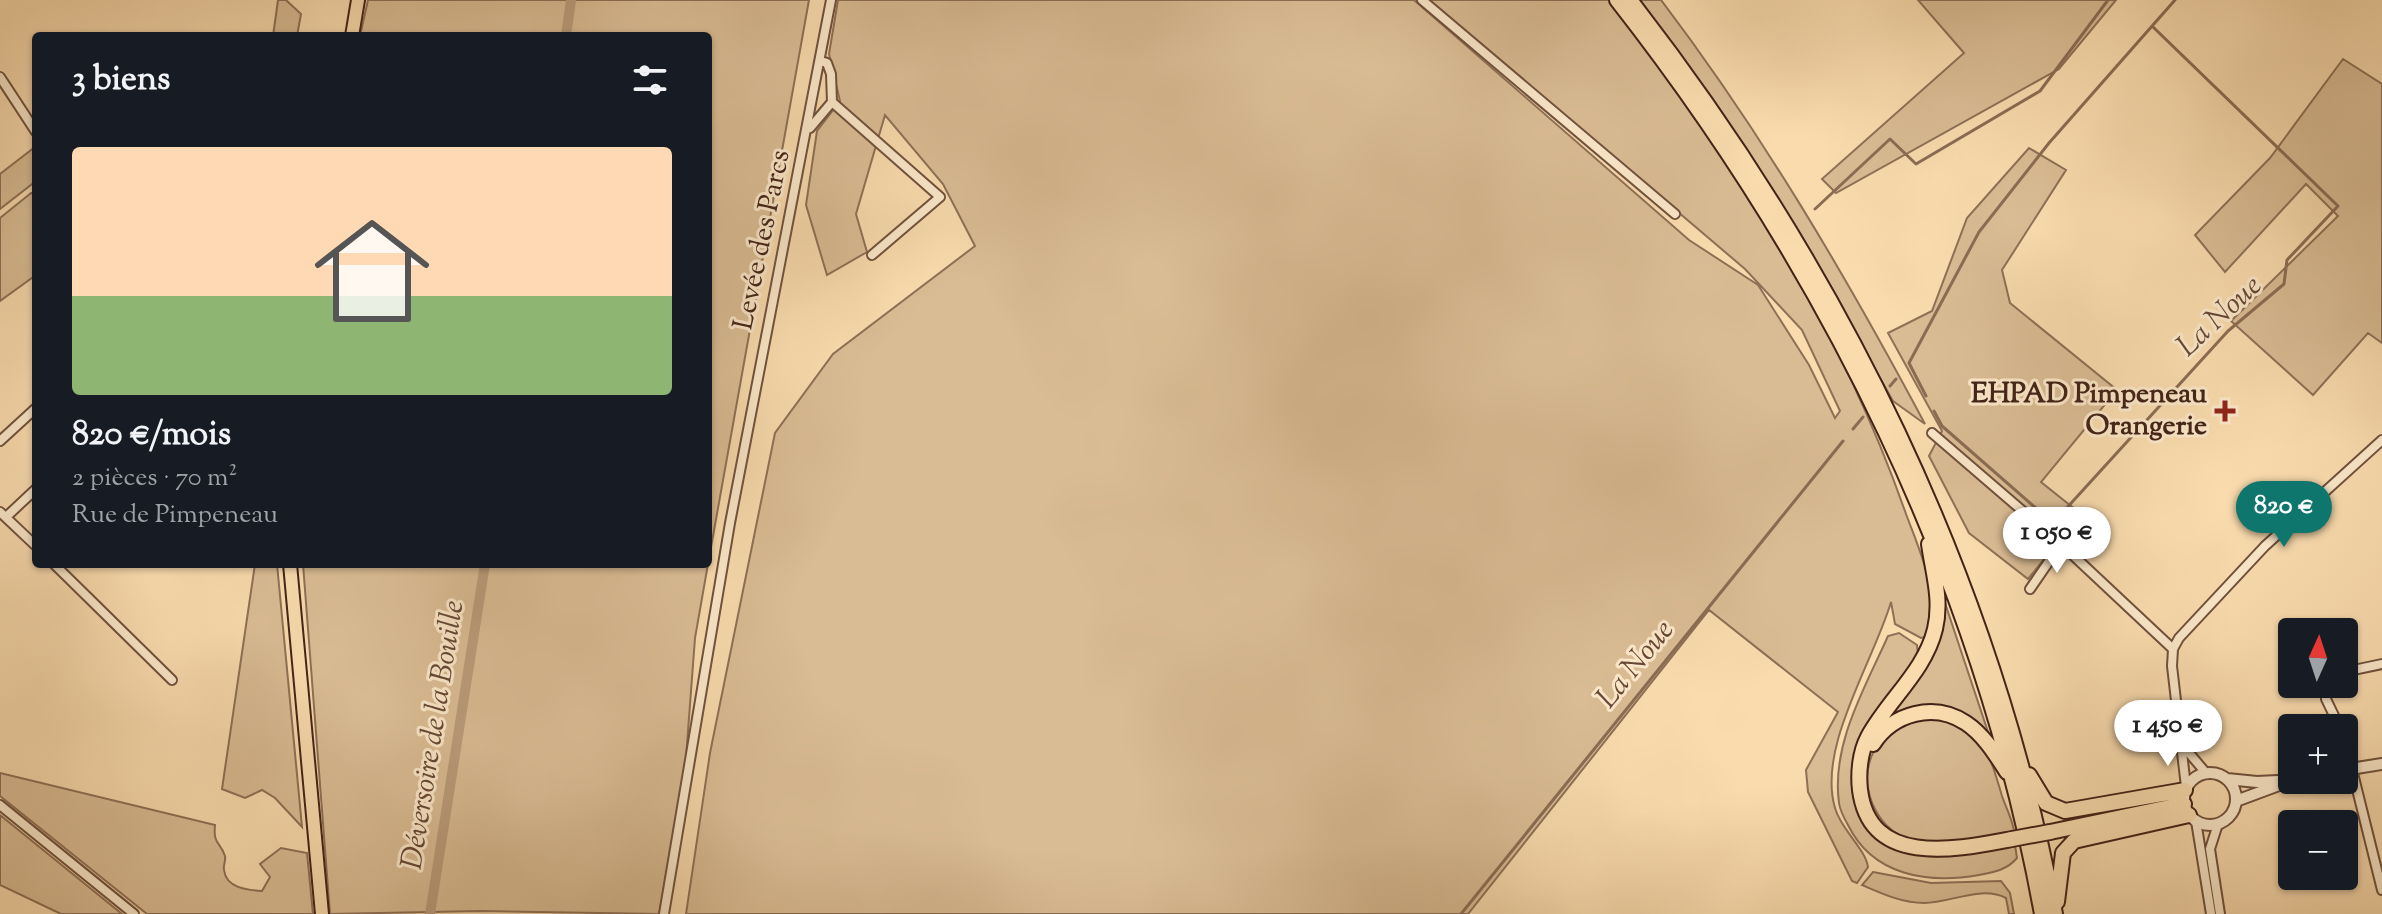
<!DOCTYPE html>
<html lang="fr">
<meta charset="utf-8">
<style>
:root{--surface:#171b24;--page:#20242c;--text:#f1f3f6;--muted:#9ea1a6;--accent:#0f766e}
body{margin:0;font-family:"Sorts Mill Goudy",serif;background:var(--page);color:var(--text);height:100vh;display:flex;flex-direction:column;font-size:30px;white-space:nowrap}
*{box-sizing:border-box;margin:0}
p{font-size:26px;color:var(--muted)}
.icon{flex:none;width:44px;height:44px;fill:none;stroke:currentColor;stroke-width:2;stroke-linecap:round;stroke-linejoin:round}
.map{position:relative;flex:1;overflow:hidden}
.side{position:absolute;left:32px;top:32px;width:680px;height:536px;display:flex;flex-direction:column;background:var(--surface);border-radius:8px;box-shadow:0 2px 6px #0004}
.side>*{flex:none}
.needle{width:52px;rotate:3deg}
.fabs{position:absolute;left:2278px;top:618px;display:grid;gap:16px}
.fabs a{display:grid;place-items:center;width:80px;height:80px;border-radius:8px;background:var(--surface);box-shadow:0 2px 6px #0004;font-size:40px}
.price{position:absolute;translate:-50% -68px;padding:0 18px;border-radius:28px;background:#fff;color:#222;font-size:26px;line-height:52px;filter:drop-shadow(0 2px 4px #0008)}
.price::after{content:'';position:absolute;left:50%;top:48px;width:24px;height:18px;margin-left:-12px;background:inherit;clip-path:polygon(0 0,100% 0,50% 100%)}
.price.active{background:var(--accent);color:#fff}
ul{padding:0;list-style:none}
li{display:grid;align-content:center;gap:16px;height:424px;padding:0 40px}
li span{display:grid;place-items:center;height:248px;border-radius:8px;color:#555}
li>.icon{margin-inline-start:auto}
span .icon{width:144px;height:144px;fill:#fffc;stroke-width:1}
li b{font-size:34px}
h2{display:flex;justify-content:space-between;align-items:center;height:96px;padding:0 40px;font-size:34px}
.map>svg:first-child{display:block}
</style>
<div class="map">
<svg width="2382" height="914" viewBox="0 0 2382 914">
<rect width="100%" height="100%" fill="#f9dbae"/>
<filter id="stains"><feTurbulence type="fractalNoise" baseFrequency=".0025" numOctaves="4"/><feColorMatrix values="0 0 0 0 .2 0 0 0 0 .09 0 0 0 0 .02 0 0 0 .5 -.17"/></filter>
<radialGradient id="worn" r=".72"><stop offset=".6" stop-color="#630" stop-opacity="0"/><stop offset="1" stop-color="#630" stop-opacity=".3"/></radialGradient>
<path fill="#dabc94" stroke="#8e7056" stroke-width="2" d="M278,0H286L301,14L297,36H273Z
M368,0H809L708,564V36H360Z
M838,0H1414L1689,240L1758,285L1809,365L1835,418L1840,411L1802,330L1745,269L1429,0H1609C1733,153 1841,328 1906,514C1920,552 1942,597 1926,637L1921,638L1895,624L1891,602C1873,663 1817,747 1835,808C1841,830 1865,848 1868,867L1857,883L1852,881L1808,792L1806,770L1838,712L1709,610L1468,914H686L710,753L775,433L833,354L975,246L943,184L885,115L856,214L867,252L827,275L806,205L817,131L840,101L829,54Z
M1639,0H1661C1762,133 1846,276 1925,424L1893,401L1776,196L1721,111Z
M1918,0H2116L2059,69L1836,193L1822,179L1964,53Z
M2343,59L2382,84V343L2368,333L2313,395L2231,321L2338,216L2306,184L2225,272L2195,235L2270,158Z
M35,147L36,181L0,209V174Z
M2029,148L2066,170L2002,270L2010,303L2117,390L2041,482L2081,514L2028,579L1969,533L1929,456L1942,431L1888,333L1932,311L1967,218Z
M31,193L36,194V275L0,301V218Z
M255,564H277L302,827L275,798L262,790L245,798L222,789Z
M303,564H708L695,638L685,771L659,914L480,911L330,914Z
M1941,591L1991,741L1954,712L1883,727L1924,663Z
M1899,633L1917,645L1918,656C1900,684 1869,720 1858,749C1850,769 1849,796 1860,815C1896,874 1958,856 2015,845L2017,858C2007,870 1994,872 1979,875C1928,884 1873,876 1848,825C1844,818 1840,811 1839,803C1831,744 1865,688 1888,636Z
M1927,717C1981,724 1988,748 2002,796C2006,808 2012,818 2014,831C1983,838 1941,849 1910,840C1874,828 1856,782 1875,749C1886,731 1908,722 1927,717Z
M0,773L215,825C213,845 220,841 225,856C226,862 223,864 224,870C226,888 247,890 262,891L270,877L260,864L281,848L307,853L313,914H147L0,796Z
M0,815L122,914H61L0,885Z
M1873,872L1931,883L2001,881L2010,893L2014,914H2009L2006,898C1981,885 1951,903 1924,903C1902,903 1883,894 1862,885Z"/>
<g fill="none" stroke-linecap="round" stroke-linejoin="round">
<path stroke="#8b6c53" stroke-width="3" d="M1815,209L1890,139L1916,164L2040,91L2108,0
M1890,386L1896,379
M1926,396L1909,363L1979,232L2049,143L2175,0
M1934,411L1942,426L2053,523L2228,331L2284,284L2287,260L2338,206L2152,26
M1853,429L1863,417
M1461,914L1843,441"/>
<path stroke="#bb9c7b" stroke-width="10" d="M566,36L571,0
M430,914L485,564"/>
<g stroke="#70513d" stroke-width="12">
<path id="minor" d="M1422,0L1675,214
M821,61L827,63L831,74L832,102L940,197L872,255
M0,77L36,132
M810,128L832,102
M1932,433L2061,544L2173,649
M0,441L36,408
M0,512L36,546
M6,517L36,489
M54,564L172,680
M2030,589L2061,544
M2344,672L2382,664
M2327,684L2326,699L2340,728
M2344,737L2382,890
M2184,747L2206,773
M2186,787L2172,666L2173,649L2179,638L2265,546L2382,440
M0,805L134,914
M2196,821L2211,914
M2218,824L2210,849L2220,914
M664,914L730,523L831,0"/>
</g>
<g stroke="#70513d" stroke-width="14">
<path id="tertiary" d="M2344,770L2382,764
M2184 799a26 26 0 1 1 52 0a26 26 0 1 1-52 0Z
M2227,779L2257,782L2296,780
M2236,801L2279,785"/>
</g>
<g stroke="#432317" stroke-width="16">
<path id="primary" d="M352,36L358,0
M290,564L322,914"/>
</g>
<g stroke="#432317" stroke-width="18">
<path id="trunk" d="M1617,0C1827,268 1981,578 2042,914
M1630,0C1840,270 1992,577 2055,914
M1929,544C1933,573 1942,599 1935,629C1925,671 1888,700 1868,737C1860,752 1858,773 1860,790C1870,869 1959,849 2012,839
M1873,744C1893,713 1934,702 1966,723C1984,735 1996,755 2007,772
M2029,775L2046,803L2065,811L2185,790
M2050,832L2184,804
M2057,902L2063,853L2074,841L2189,815"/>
</g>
<use href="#minor" stroke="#fbe8ca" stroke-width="8"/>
<use href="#tertiary" stroke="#fbe8ca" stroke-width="10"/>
<use href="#primary" stroke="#f9dbae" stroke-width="12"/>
<use href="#trunk" stroke="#f9dbae" stroke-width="14"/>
<g stroke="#432317" stroke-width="18" stroke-linecap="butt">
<path id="trunk-bridge" d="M2012,839L2050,832"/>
</g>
<use href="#trunk-bridge" stroke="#f9dbae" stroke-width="14"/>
</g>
<path fill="#8f2418" stroke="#fbe8ca" stroke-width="3" d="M2221 399h8v8h8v8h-8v8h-8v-8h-8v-8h8z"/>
<g text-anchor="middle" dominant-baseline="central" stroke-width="6" stroke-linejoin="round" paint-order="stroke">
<g font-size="28" fill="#432317" stroke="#fbe8ca">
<text transform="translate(763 240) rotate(-78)">Levée des Parcs</text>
</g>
<g font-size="28" font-weight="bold" fill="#432317" stroke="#fbe8ca" text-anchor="end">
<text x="2207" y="395">EHPAD Pimpeneau<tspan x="2207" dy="32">Orangerie</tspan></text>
</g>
<g font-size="30" font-style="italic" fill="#674735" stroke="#fbe8ca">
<text transform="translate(2220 317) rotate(-43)">La Noue</text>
<text transform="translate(1636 665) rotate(-51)">La Noue</text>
<text transform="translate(434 735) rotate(-81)">Déversoire de la Bouille</text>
</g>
</g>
<rect width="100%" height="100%" filter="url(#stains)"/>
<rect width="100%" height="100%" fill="url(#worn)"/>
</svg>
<div class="fabs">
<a><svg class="needle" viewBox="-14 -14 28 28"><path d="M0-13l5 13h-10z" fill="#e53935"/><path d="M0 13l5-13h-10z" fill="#9ea1a6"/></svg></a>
<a>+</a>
<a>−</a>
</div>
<b class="price active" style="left:2284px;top:549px">820 €</b>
<b class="price" style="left:2057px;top:575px">1 050 €</b>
<b class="price" style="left:2168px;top:768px">1 450 €</b>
<section class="side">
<h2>3 biens<svg class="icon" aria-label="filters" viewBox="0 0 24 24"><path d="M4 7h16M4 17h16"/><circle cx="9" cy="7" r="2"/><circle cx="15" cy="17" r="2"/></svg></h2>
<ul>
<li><span style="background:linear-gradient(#ffd9b3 60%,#8fb573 0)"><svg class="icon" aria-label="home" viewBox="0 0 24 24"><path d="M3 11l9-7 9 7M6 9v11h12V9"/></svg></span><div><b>820 €/mois</b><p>2 pièces · 70 m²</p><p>Rue de Pimpeneau</p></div></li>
</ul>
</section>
</div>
